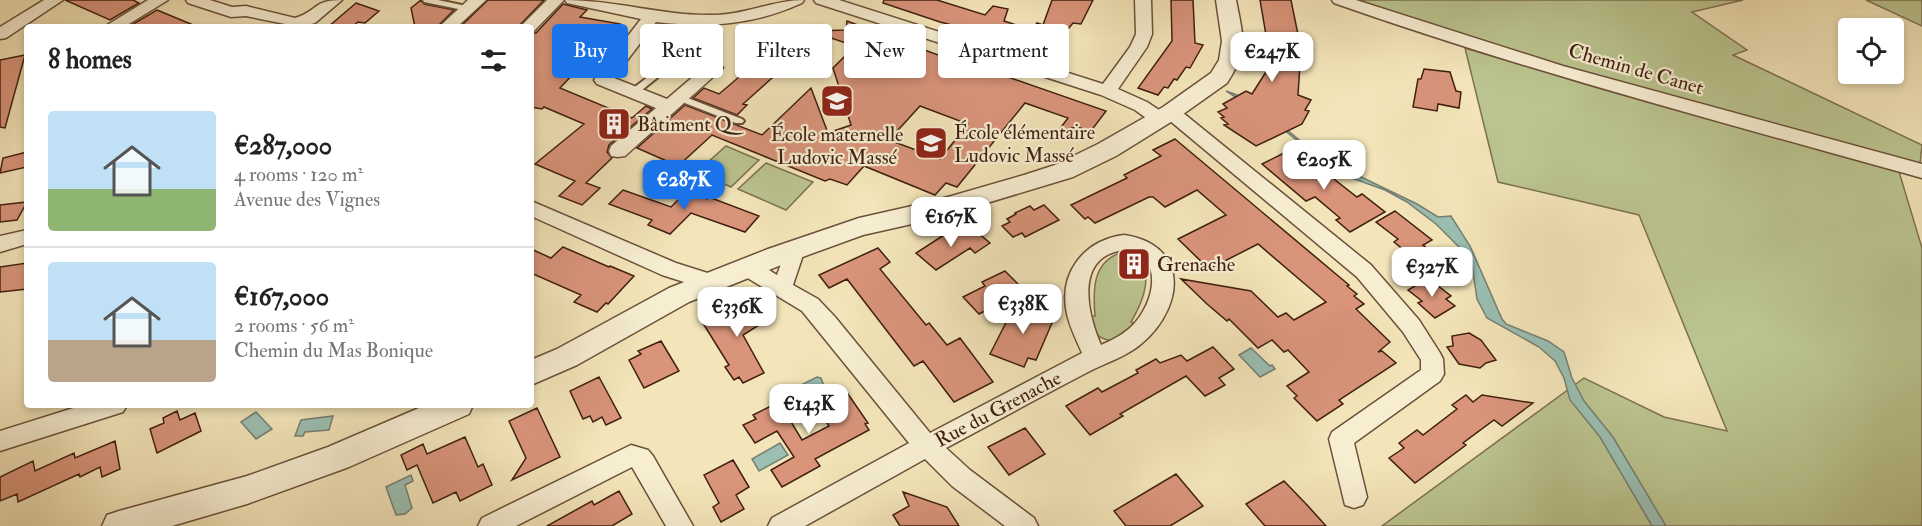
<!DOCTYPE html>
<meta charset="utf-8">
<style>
:root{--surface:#fff;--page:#f6f6f6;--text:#222;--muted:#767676;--line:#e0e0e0;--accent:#1a73e8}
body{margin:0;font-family:"IM FELL Double Pica",serif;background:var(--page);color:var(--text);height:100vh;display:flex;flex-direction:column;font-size:22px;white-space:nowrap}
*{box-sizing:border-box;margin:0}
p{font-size:20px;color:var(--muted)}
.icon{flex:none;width:33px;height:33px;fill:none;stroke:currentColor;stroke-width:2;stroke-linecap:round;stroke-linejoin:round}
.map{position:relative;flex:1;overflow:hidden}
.sheet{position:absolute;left:24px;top:24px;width:510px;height:384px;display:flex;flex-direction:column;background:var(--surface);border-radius:6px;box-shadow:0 3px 9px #0003}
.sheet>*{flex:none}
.banner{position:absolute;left:552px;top:24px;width:570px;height:54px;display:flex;gap:12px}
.buttons{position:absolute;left:1838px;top:18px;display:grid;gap:12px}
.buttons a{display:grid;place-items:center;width:66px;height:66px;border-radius:6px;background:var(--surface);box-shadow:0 3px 9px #0003;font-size:30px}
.price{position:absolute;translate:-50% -51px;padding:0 14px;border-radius:12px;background:#fff;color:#222;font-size:20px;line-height:39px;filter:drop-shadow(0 2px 3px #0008)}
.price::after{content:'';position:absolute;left:50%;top:36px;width:18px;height:14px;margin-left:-9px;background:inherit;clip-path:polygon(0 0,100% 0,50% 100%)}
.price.active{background:var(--accent);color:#fff}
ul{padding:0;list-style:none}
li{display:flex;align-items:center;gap:18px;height:150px;padding:0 24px}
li+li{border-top:2px solid var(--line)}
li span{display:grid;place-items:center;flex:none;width:168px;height:120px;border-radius:6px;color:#555}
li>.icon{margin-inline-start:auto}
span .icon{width:72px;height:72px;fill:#fffc;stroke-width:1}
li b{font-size:26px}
h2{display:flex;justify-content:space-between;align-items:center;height:72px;padding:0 24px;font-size:26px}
.pill{padding:0 21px;border-radius:6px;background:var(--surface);box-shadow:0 3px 9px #0003;font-size:21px;line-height:54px}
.pill.active{background:var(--accent);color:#fff}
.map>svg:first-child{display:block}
</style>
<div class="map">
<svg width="1922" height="526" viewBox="0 0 1922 526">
<rect width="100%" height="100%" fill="#f3e5b9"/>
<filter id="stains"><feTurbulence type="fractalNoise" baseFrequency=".00333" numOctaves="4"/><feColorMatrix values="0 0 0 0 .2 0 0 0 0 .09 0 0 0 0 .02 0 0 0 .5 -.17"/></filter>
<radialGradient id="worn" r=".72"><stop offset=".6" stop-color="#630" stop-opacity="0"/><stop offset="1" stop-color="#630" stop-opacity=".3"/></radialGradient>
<path fill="#bbc48f" stroke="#7d7250" stroke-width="1.5" d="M1359,0H1743L1692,12L1747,50L1733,55L1922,145L1920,164L1897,165L1922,248V526H1382L1584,378L1664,417L1727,431L1639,215L1498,182L1465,48L1606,90L1620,86L1385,12Z
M1866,0H1922V26Z
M726,146L759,160L731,187L697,172Z
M766,163L813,182L786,210L738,189Z
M1120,253L1129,254L1132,266H1137V263H1145C1149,286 1142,303 1131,322L1140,325L1113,341C1098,339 1091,332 1087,317L1095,316C1093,291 1092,263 1120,253Z"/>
<path fill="#9bbfb3" stroke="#767f72" stroke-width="1.5" d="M1226,91C1262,101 1303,147 1335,169L1338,162L1357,175L1417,204L1438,217L1451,216L1470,246L1502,319L1506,324L1548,341L1564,352L1572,378L1584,401L1613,437L1666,526H1652L1600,437L1570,400L1564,378L1555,361L1539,347L1487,318L1477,299L1472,265L1463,251L1436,224L1407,202L1385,190L1349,177L1329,167L1271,119Z
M1251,348L1270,366L1272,365L1275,369L1260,377L1239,355Z
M817,377L821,378L824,386L798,400L791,390Z
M256,412L272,429L256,439L241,422Z
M333,416L329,430L305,432L303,436H295L301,420Z
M780,443L788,455L759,471L752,459Z
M411,475L413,481L405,485L412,508L405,514L396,515L386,487Z"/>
<path fill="#d9947a" stroke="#3f1f10" stroke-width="1.5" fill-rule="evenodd" d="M65,0H133L139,3L110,20Z
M421,0L424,4L454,10L437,27H415L411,8Z
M488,0H544L518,27H460Z
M884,0H937L985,15L993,6L1008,9L1004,21L1032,30L1037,23L1043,25L1052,0H1093L1081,24L1073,23L1048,53L1034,48L1031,51L966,26L963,28L940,22L883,3Z
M1171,0H1193L1195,43L1203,45L1190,68L1186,67L1177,80L1174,79L1168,88L1164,87L1158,95L1138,88L1172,41Z
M1260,0H1291L1304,64H1300L1298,95L1311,100L1305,110L1309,111L1302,124L1256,146L1224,125L1228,124L1221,118L1224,117L1218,112L1227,108L1223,104L1246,91L1252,94L1271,64Z
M356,3L379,11L365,23L358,22L352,27H328Z
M563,4L587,10L580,17L620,24L560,88L632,118L646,106L652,109L609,145L607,152L612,158L586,183L600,188L582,205L559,196L575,181L535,164L584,124L544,107L542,109L531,107V33H536Z
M157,10L198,27H128Z
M847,21L954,61L956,59L1106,111L1091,131L1077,127L1058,131L1068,118L1025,103L957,187L946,183L935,195L864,166L847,185L830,179L825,181L712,135L678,166L637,148L685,105L762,135L811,88L828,133L851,125L833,68L855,46L816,33V31L846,30ZM920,106L968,124L940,159L889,140Z
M25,55L5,128L0,127V60Z
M759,60L782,69L743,104L747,105L737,115L693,98L704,88L719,94Z
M1424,69L1450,72L1456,91L1461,92L1459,108L1438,104L1437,111L1413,107L1418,79H1421Z
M1175,139L1349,285L1347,286L1357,294L1354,296L1364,304L1356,309L1390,342L1378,352L1382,351L1396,363L1339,400L1343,404L1317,421L1294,398L1297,396L1287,386L1309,372L1288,350L1284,352L1272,340L1258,348L1229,319L1227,321L1207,304L1181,279L1251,291L1278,317L1286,313L1294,320L1326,302L1258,244L1209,269L1178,239L1226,215L1197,190L1165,207L1153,197H1149L1095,223L1088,217L1085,219L1071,205L1127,178L1124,175L1161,156L1153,150Z
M27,152V167L0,173L3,158Z
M1286,152L1307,169L1316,165L1357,197L1362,194L1385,212L1350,232L1336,220L1340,218L1315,197L1306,201L1262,164Z
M623,190L671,207L686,192L707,199L709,197L759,216L745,232L691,213L670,234L648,225L652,220L609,204Z
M27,202L17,220L0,222V205Z
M1044,205L1059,220L1025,237L1022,233L1013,237L1002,226L1010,222L1007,219L1016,214L1015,213L1030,206L1034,210Z
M1395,211L1432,240L1423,245L1429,250L1415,259L1394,242L1398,239L1376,222Z
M965,228L974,235L978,233L990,243L975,253L970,248L936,270L916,253L950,231L955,235Z
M563,247L609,267L610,266L634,276L608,304L606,303L597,312L574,302L581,295L531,273V249L551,258Z
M878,248L890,262L880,269L926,325L929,323L947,345L960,338L993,382L954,402L923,361L914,366L847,279L829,288L819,275Z
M27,263V289L0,292V267Z
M1005,271L1018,284L1011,288L1017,294L979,314L963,297L985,286L982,282Z
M1428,278L1451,296L1446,299L1455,306L1435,318L1418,303L1422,301L1408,290Z
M1019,297L1029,308L1055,316L1036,360L1028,358L1024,367L990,354Z
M742,302L749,311L763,304L772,317L743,335L764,373L743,383L739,377L734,380L725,367L729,365L701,320Z
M1469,333L1481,340L1496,360L1486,363L1480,368L1459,364L1447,347L1453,346L1452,336Z
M661,341L679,371L644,388L629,360L641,354L638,351Z
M1213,347L1234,369L1219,378L1225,385L1205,396L1186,376L1120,414L1123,416L1090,435L1066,406L1098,388L1102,392L1138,373L1136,370L1156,359L1160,363L1181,355L1187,361Z
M599,377L621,418L606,425L602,417L593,422L590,416L583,419L570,391Z
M848,394L868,423L865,424L869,430L815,459L820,466L782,487L771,470L794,457L777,431L755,443L743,425L756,419L753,415L779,402L802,440L829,426L816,406L832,398L834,401Z
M1466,395L1473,402L1482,395L1533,403L1502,426L1494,420L1463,443L1466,445L1415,483L1389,458L1404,448L1399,443L1417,430L1423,435L1457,409L1452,405Z
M537,408L560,457L512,480L526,458L509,421Z
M177,411L180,420L195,413L201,431L157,453L150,429L164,423L163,418Z
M1025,428L1045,454L1009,475L988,447Z
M465,437L478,467L483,464L492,485L460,501L456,492L433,503L417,465L407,470L401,455L423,444L427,454Z
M115,441L120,469L102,477L100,467L80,477L79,474L18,502L17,494L0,501V477L33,461L35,471L74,453L75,458Z
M733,460L749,487L736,495L744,509L721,522L713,507L719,503L704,475Z
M1176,474L1203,506L1170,526H1126L1114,511Z
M1284,481L1308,506L1326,526H1265L1246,504Z
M619,491L632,514L612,526H547L592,501L594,505Z
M903,492L947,507L959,526H900L893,515L909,506Z"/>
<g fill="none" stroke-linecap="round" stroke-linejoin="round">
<g stroke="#6c503a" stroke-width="4">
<path id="service" d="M423,0H438L471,7L472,9L468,11L424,2Z
M670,60L673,61V65L637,94H631V90Z
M680,95L742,119L744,121L742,123H736L677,100L675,98L677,96Z"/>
</g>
<g stroke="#6c503a" stroke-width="3">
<path id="minor" d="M44,0H63L6,38L0,39V27Z
M148,0H168L124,27H104Z
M186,0H210L232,7L246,6L295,18C318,11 313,0 342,0L315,23L300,27L246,16L231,17L188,3Z
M468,0H486L457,27H439Z
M547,0H564L534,31H531V27H520Z
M565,0C615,0 663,16 713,15C745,15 773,0 804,0L802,3C754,25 708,28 656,22L614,78L667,99L708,64H720L723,68L625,156L618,157L611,156L609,151L611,146L656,108L597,84L594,80L641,19L567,3Z
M814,0H839L1103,84L1130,47L1136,34L1135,0H1151L1152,34L1147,47L1118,89L1147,102L1162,112L1165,108H1177L1371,265L1419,320L1440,353L1443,359L1444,374L1440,381L1354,443L1367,497L1363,505L1354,508L1345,505L1329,439L1332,432L1421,370V360L1403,332L1357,277L1169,120L1167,123H1153L1135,110L1101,95L816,3Z
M1332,0H1356L1563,66L1922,164V178C1725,123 1527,71 1334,3Z
M531,201L676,263L717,276L720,282L717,288L709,290L662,275L531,216Z
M27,230V244L0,252V236Z
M1124,235C1145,238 1163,247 1171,267C1181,295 1162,327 1141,344C1126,357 1105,363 1088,372C1040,397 993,423 946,448L970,470L1034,518L1038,526H1005L952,486L925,459L805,526H768L772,518L909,443L802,311L741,274L737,268L741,262C754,258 765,268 777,275L788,244L795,241L802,244L805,249L793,285L818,299L835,317L930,433L1082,353C1077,341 1070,328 1067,314C1058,273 1084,240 1124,235ZM1124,250C1166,256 1154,303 1133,325C1124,334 1113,340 1101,345C1087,313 1074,256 1124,250Z
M83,405H127L123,412L0,451V431Z
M631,445L648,450L653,456L693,526H666L632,467L516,526H478L482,518Z"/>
</g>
<g stroke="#6c503a" stroke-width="3">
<path id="tertiary" d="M1216,0H1236C1243,37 1249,49 1227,83L1179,117L1116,156L1073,177L934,219L863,235L786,263L689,302L577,365L531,385V360L557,349L669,288L768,249L859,218L934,201L1024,175L1055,165L1098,144L1163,107L1211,73L1219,60L1222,41Z
M426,405H473L469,414L349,467L247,504L172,526H102L107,515L119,511L247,476L328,447Z"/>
</g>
<use href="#service" fill="#f7eed2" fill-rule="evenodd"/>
<use href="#minor" fill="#f7eed2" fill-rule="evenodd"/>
<use href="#tertiary" fill="#f7eed2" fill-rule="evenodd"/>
</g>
<defs>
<g id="school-square" transform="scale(1.725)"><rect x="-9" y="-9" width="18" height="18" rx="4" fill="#8f2418" stroke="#f7eed2"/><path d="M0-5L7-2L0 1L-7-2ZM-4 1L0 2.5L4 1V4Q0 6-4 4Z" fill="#fff"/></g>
<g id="building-square" transform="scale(1.725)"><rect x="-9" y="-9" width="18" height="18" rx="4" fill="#8f2418" stroke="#f7eed2"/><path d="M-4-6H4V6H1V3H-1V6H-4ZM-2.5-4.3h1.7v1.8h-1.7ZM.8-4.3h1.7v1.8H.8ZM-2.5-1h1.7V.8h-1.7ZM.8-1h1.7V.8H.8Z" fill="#fff"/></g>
</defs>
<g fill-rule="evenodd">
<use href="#school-square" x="837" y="101"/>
<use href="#building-square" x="614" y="124"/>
<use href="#school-square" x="931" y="143"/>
<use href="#building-square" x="1134" y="264"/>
</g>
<g text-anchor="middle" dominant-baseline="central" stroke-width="4.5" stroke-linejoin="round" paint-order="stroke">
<g font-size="20" fill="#3f1f10" stroke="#f7eed2">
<text transform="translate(1636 69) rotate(16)">Chemin de Canet</text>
<text transform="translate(998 409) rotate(-28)">Rue du Grenache</text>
</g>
<g font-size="20" fill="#3f1f10" stroke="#f7eed2" text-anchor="start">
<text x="637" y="124">Bâtiment Q</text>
<text x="954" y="132">École élémentaire<tspan x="954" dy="23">Ludovic Massé</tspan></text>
<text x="837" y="134" text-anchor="middle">École maternelle<tspan x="837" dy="23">Ludovic Massé</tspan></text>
<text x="1157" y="264">Grenache</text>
</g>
</g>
<rect width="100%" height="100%" filter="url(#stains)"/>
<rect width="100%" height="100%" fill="url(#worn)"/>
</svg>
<div class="buttons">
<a><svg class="icon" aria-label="locate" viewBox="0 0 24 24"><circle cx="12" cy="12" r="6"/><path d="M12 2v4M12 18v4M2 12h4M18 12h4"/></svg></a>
</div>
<b class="price" style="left:1272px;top:83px">€247K</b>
<b class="price" style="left:1324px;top:191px">€205K</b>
<b class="price active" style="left:684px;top:211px">€287K</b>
<b class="price" style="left:951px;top:248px">€167K</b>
<b class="price" style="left:1432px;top:298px">€327K</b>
<b class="price" style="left:1023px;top:335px">€338K</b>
<b class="price" style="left:737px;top:338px">€336K</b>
<b class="price" style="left:809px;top:435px">€143K</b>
<div class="banner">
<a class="pill active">Buy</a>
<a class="pill">Rent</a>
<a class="pill">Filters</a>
<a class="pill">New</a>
<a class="pill">Apartment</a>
</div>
<section class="sheet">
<h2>8 homes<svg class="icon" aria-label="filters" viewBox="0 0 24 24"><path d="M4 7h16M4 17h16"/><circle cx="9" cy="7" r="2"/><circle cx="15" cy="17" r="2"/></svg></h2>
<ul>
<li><span style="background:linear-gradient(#bfe0f5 65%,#8fb573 0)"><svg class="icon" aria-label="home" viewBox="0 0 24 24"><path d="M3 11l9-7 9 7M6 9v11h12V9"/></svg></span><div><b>€287,000</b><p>4 rooms · 120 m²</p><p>Avenue des Vignes</p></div></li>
<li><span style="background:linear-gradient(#bfe0f5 65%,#b9a48a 0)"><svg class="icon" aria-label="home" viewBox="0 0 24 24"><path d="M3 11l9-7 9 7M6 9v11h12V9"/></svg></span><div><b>€167,000</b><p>2 rooms · 56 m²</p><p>Chemin du Mas Bonique</p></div></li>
</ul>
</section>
</div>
